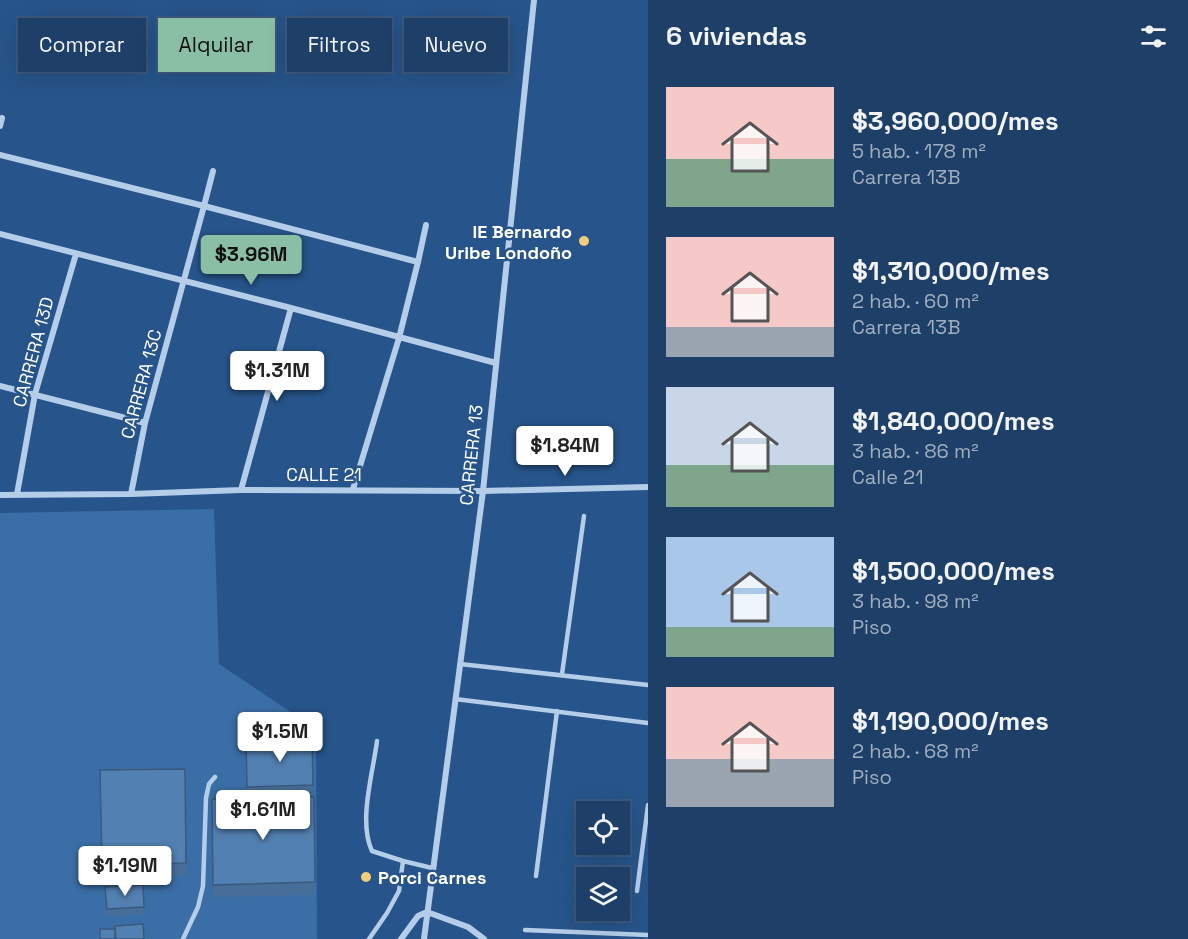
<!DOCTYPE html>
<html lang="es">
<meta charset="utf-8">
<style>
:root{--surface:#1d3f68;--page:#2a4a71;--text:#f1f3f6;--muted:#a0afc0;--line:#3b587c;--accent:#8abfa5}
body{margin:0;font-family:"Space Grotesk",sans-serif;background:var(--page);color:var(--text);height:100vh;display:flex;flex-direction:column;font-size:22px;white-space:nowrap}
*{box-sizing:border-box;margin:0}
p{font-size:20px;color:var(--muted)}
.icon{flex:none;width:33px;height:33px;fill:none;stroke:currentColor;stroke-width:2;stroke-linecap:round;stroke-linejoin:round}
.map{position:relative;flex:1;overflow:hidden}
.sheet{display:flex;flex-direction:column;background:var(--surface);width:540px}
.sheet>*{flex:none}
.guide{position:absolute;left:18px;top:18px;width:540px;height:54px;display:flex;gap:12px}
.controls{position:absolute;left:576px;top:801px;display:grid;gap:12px}
.controls a{display:grid;place-items:center;width:54px;height:54px;border-radius:0px;background:var(--surface);box-shadow:0 6px 24px #0002,0 0 0 2px var(--line);font-size:30px}
.price{position:absolute;translate:-50% -51px;padding:0 14px;border-radius:6px;background:#fff;color:#222;font-size:20px;line-height:39px;filter:drop-shadow(0 2px 3px #0008)}
.price::after{content:'';position:absolute;left:50%;top:36px;width:18px;height:14px;margin-left:-9px;background:inherit;clip-path:polygon(0 0,100% 0,50% 100%)}
.price.active{background:var(--accent);color:#111}
ul{padding:0;list-style:none}
li{display:flex;align-items:center;gap:18px;height:150px;padding:0 18px}
li span{display:grid;place-items:center;flex:none;width:168px;height:120px;border-radius:0px;color:#555}
li>.icon{margin-inline-start:auto}
span .icon{width:72px;height:72px;fill:#fffc;stroke-width:1}
li b{font-size:26px}
h2{display:flex;justify-content:space-between;align-items:center;height:72px;padding:0 18px;font-size:26px}
.chip{padding:0 21px;border-radius:0px;background:var(--surface);box-shadow:0 6px 24px #0002,0 0 0 2px var(--line);font-size:21px;line-height:54px}
.chip.active{background:var(--accent);color:#111}
main{display:flex;flex:1;min-height:0}
.map>svg:first-child{display:block}
</style>
<main>
<div class="map">
<svg width="648" height="939" viewBox="0 0 648 939">
<rect width="100%" height="100%" fill="#27548a"/>
<path fill="#3b6ea6" d="M214,509L219,664L316,729L317,939H0V513Z"/>
<g fill="none" stroke-linecap="round" stroke-linejoin="round">
<path stroke="#b4cde9" stroke-width="4.5" d="M460,664L648,685
M562,674L584,516
M455,699L648,723
M377,741C373,773 358,822 372,851L403,861L432,868
M536,876L557,711
M637,891L648,805
M525,930L648,935
M183,939L198,907L203,886L206,798L209,784L215,777
M369,939L387,913L399,891L403,861"/>
<path stroke="#b4cde9" stroke-width="6" d="M0,126L2,118
M0,155L204,206L145,423L131,494
M213,171L204,206L418,262L399,338L353,489
M0,234L291,308L496,363
M418,262L426,225
M0,386L145,423
M241,490L291,308
M17,494L35,394L76,254
M0,495L131,494L241,490L483,491L648,487
M401,939L418,916L427,912L468,927L484,939
M424,939L483,491L534,0"/>
</g>
<path fill="#476e99" d="M312,739L313,795L247,796L246,741Z
M185,769L186,875L102,877L100,770Z
M314,797L315,895L213,897L212,799Z
M143,885L144,914L107,916L105,887Z"/>
<path fill="#5380b2" stroke="#3a5a7d" stroke-width="1.5" d="M312,739L313,785L247,787L246,741Z
M185,769L186,863L102,864L100,770Z
M314,797L315,882L213,885L212,799Z
M143,885L144,907L107,909L105,887Z
M143,924L144,939H116L115,926Z
M100,929H115V939H100Z"/>
<g fill="#f2cd7a" stroke="#27548a" stroke-width="2">
<circle cx="584" cy="241" r="6"/>
<circle cx="366" cy="877" r="6"/>
</g>
<g text-anchor="middle" dominant-baseline="central" stroke-width="5" stroke-linejoin="round" paint-order="stroke">
<g font-size="18" font-weight="bold" fill="#fff" stroke="#27548a" text-anchor="end">
<text x="572" y="231">IE Bernardo<tspan x="572" dy="21">Uribe Londoño</tspan></text>
<text x="378" y="877" text-anchor="start">Porci Carnes</text>
</g>
<g font-size="18" fill="#fff" stroke="#27548a">
<text transform="translate(33 352) rotate(-75)">CARRERA 13D</text>
<text transform="translate(141 384) rotate(-75)">CARRERA 13C</text>
<text transform="translate(471 455) rotate(-84)">CARRERA 13</text>
<text x="324" y="474">CALLE 21</text>
</g>
</g>
</svg>
<div class="controls">
<a><svg class="icon" aria-label="locate" viewBox="0 0 24 24"><circle cx="12" cy="12" r="6"/><path d="M12 2v4M12 18v4M2 12h4M18 12h4"/></svg></a>
<a><svg class="icon" aria-label="layers" viewBox="0 0 24 24"><path d="M12 4l9 5-9 5-9-5zM3 14l9 5 9-5"/></svg></a>
</div>
<b class="price active" style="left:251px;top:286px">$3.96M</b>
<b class="price" style="left:277px;top:402px">$1.31M</b>
<b class="price" style="left:565px;top:477px">$1.84M</b>
<b class="price" style="left:280px;top:763px">$1.5M</b>
<b class="price" style="left:263px;top:841px">$1.61M</b>
<b class="price" style="left:125px;top:897px">$1.19M</b>
<div class="guide">
<a class="chip">Comprar</a>
<a class="chip active">Alquilar</a>
<a class="chip">Filtros</a>
<a class="chip">Nuevo</a>
</div>
</div>
<section class="sheet">
<h2>6 viviendas<svg class="icon" aria-label="filters" viewBox="0 0 24 24"><path d="M4 7h16M4 17h16"/><circle cx="9" cy="7" r="2"/><circle cx="15" cy="17" r="2"/></svg></h2>
<ul>
<li><span style="background:linear-gradient(#f6c9c9 60%,#7fa58c 0)"><svg class="icon" aria-label="home" viewBox="0 0 24 24"><path d="M3 11l9-7 9 7M6 9v11h12V9"/></svg></span><div><b>$3,960,000/mes</b><p>5 hab. · 178 m²</p><p>Carrera 13B</p></div></li>
<li><span style="background:linear-gradient(#f6c9c9 75%,#9aa5b1 0)"><svg class="icon" aria-label="home" viewBox="0 0 24 24"><path d="M3 11l9-7 9 7M6 9v11h12V9"/></svg></span><div><b>$1,310,000/mes</b><p>2 hab. · 60 m²</p><p>Carrera 13B</p></div></li>
<li><span style="background:linear-gradient(#c9d6e8 65%,#7fa58c 0)"><svg class="icon" aria-label="home" viewBox="0 0 24 24"><path d="M3 11l9-7 9 7M6 9v11h12V9"/></svg></span><div><b>$1,840,000/mes</b><p>3 hab. · 86 m²</p><p>Calle 21</p></div></li>
<li><span style="background:linear-gradient(#a9c7e8 75%,#7fa58c 0)"><svg class="icon" aria-label="home" viewBox="0 0 24 24"><path d="M3 11l9-7 9 7M6 9v11h12V9"/></svg></span><div><b>$1,500,000/mes</b><p>3 hab. · 98 m²</p><p>Piso</p></div></li>
<li><span style="background:linear-gradient(#f6c9c9 60%,#9aa5b1 0)"><svg class="icon" aria-label="home" viewBox="0 0 24 24"><path d="M3 11l9-7 9 7M6 9v11h12V9"/></svg></span><div><b>$1,190,000/mes</b><p>2 hab. · 68 m²</p><p>Piso</p></div></li>
</ul>
</section>
</main>
